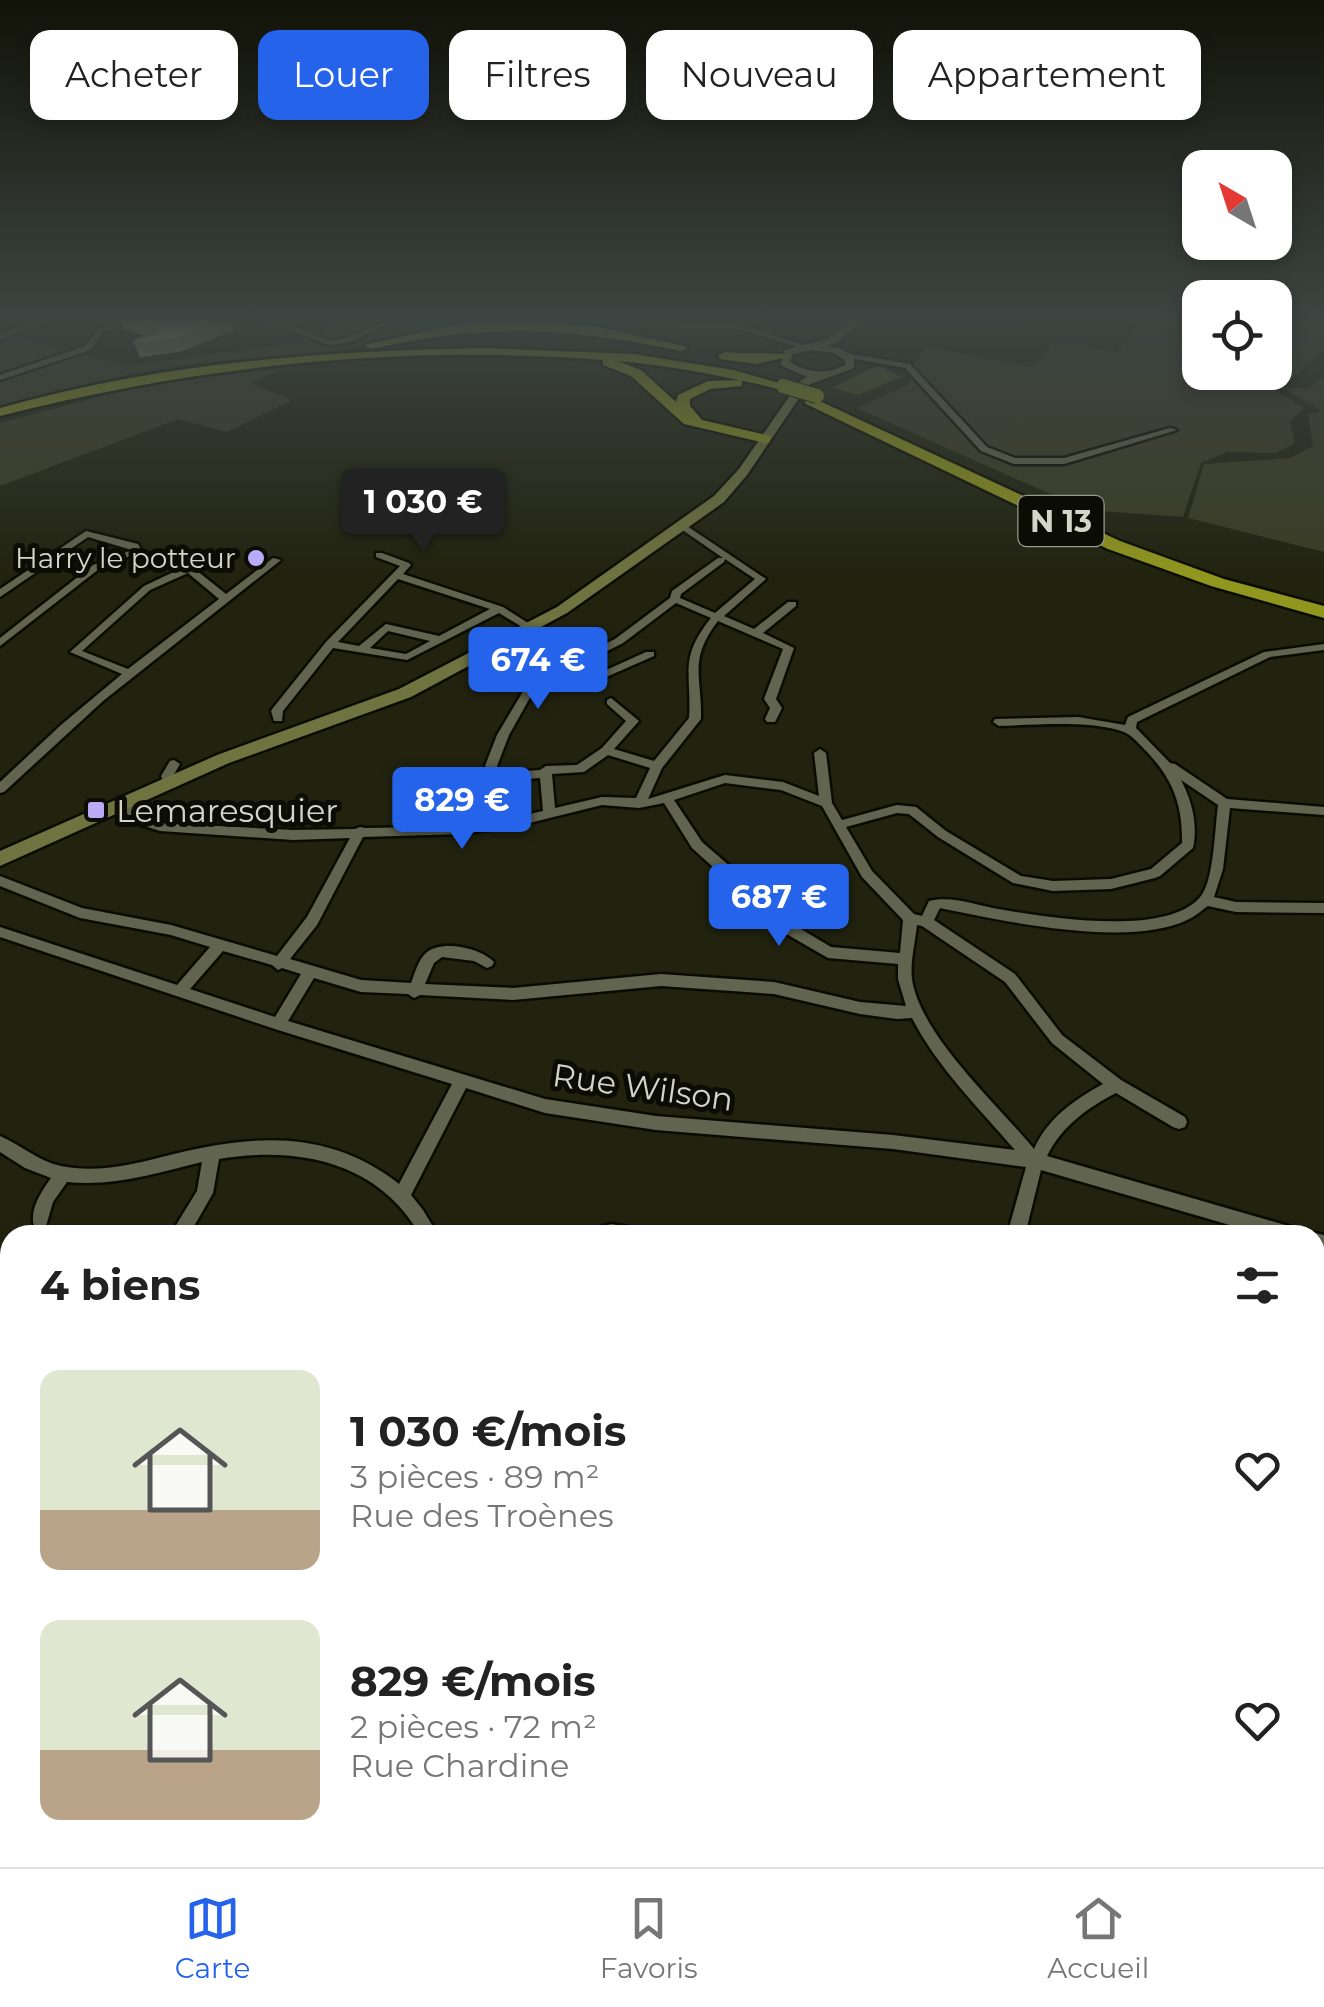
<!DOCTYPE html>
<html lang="fr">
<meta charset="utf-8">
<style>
:root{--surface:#fff;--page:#f2f2f2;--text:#222;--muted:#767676;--line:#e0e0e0;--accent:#2563eb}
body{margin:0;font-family:Montserrat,sans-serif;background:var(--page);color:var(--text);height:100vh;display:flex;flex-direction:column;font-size:38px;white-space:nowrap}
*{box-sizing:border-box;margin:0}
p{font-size:32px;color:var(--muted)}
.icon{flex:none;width:55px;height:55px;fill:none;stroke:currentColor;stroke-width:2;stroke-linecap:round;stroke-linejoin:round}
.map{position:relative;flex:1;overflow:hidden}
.panel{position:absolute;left:0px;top:1225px;width:1325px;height:642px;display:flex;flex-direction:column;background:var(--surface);border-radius:30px 30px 0 0;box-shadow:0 5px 15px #0003}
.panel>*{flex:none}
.guide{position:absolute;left:30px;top:30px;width:1265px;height:90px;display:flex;gap:20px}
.needle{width:65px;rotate:321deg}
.tools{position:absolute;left:1182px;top:150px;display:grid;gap:20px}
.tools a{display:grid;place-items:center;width:110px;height:110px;border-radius:20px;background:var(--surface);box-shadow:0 5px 15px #0003;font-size:50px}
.price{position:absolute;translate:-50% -85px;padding:0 22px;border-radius:10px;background:var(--accent);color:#fff;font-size:32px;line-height:65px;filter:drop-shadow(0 2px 5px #0008)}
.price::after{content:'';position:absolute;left:50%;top:60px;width:30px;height:22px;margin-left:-15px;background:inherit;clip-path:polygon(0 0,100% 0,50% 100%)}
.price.selected{background:#222;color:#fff}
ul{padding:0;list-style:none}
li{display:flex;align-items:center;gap:30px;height:250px;padding:0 40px}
li span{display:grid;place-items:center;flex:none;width:280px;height:200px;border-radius:20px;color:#555}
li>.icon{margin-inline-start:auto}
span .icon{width:120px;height:120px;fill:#fffc;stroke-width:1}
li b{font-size:42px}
h2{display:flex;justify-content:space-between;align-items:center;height:120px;padding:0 40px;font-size:42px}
.tag{padding:0 35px;border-radius:20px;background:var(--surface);box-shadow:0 5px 15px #0003;font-size:35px;line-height:90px}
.tag.selected{background:var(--accent);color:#fff}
.tabs{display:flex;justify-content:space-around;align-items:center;height:140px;border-top:2px solid var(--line);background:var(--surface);font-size:28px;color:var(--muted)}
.tabs a{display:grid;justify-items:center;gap:5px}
.tabs .selected{color:var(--accent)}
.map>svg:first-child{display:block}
</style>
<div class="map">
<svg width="1324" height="1867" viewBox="0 0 1324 1867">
<rect width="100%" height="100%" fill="#21230f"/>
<path fill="#3a3c24" d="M351,316H686C642,346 579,321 530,321C462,321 402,340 336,350C293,356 250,357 207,362C137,370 68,387 0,408V333L127,366L305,342Z
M1114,316H1200V372H1275V316H1324V349L1290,380L1269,379L1263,383L1304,408L1290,421L1295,443L1276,453L1228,452L1201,463L1183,517L1086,510L857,408L909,384L914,363L926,347L1033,367L1055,340L1117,352L1136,328L1132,319Z
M283,368L251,383L292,400L227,432L178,419L0,486V423L144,385Z
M1324,377V552L1188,518L1204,464L1290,458L1313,446L1308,415L1321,411L1282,387L1307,389Z
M0,1557L10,1562V1655L0,1670Z
M492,1858H592V1867H488Z"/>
<path fill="#4a4d24" d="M874,367H882L901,377L858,395L832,388Z"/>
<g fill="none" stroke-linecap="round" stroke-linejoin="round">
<g stroke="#0b0c00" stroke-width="5">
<path id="street" d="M47,316H55L0,340V335Z
M130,316H138L102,333L91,350L0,380V375L85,346L98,331Z
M244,316H254L290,325L330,341L346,338L396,316H404L351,342L329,345L286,328Z
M560,316H574L634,324L739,325L811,347L804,349L739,329L634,328Z
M847,353L910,364L987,447L1015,458H1064L1170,428L1177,430L1064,464H1014L981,451L905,368L844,357L843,355Z
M684,524L766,579L724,616L754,629L788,602H796V606L763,633L794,648L776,699L782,708L775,722H767L765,719L770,708L764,699L783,649L718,621C688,660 702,676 701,719L662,768L648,799L725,775L783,782L819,796L814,753L820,749L826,753L832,803L842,820L897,805L916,807L946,831L1021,876L1053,881L1111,879L1151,869L1182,843C1183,806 1173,779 1147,752C1140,745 1132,735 1124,732C1091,720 1034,725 999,726L993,722L995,719L1078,717L1125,725L1128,717L1264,652L1324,644V650L1270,657L1137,722L1136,728L1170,763L1175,764L1227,799L1324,807V815L1230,808L1223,869L1214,897L1236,902L1324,903V913L1236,912L1208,906C1202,910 1196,916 1189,919C1131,949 1003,921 940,908L934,920L1015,974L1062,1035L1121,1080L1185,1117L1187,1122L1185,1127L1179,1129L1173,1127L1116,1093C1087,1108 1062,1126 1047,1156L1292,1227L1298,1229L1301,1235H1264L1041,1170L1025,1235H1007L1026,1167L893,1149L656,1130L545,1113L466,1088L411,1195L423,1210L438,1235H420C378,1161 297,1146 219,1159L213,1193L189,1235H170L197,1191L202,1162C157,1173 114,1187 67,1182L53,1202L46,1226L40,1228L34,1226C29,1209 42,1191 51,1178L25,1168L0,1152V1136C21,1145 38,1161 61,1166C99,1174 138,1163 174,1154C256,1134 330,1130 399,1184L452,1084L278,1030L0,937V927L177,985L210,947L171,935L80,918L0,886V876L82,908L171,925L277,956L307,917L350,838L293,840L160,831L138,824L119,806L117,803L119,800H127L146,818L161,823L293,830L355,829L360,827L365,828C425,827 484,826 543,811L540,778L501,781L443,804L406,808L400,804L406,800L437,797L492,775L485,766L497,735L528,683L615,639L670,598L672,591L718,558H723L681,529L679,527ZM725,559L755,579L715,613L680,598L681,594L724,562ZM676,603L711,618C678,659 692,673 689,718L654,761L614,749L639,721L611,698L607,700V704L626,721L602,748L577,765L546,766L540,770L502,773L497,766L509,735L536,687L578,666L604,678L654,656V652H646L604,671L586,662L623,643ZM608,755L650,768L636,798L602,797L555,808L552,774L584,772ZM1181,780L1218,805C1215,826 1214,880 1201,896C1168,938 1044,917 998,909C977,905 950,895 929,901L922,916L914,914L872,871L846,827L897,813L909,814L938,837L1013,883L1053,891L1111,889L1155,878L1160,876L1193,848C1198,824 1192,801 1181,780ZM725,783L781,790L822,806L862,877L903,920L900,953L831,947L774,913L755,888L702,842L674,800ZM664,803L692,848L745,896L764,921L828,958L898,964V979L906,1006L860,1002L774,982L661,974L513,988L425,984L434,963L442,957L474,961L487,968L492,966L494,962C481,948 441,939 426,953C418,960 415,973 411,983L361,980L290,959L317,925L363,837L462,834L517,826L602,805L639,808ZM917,925L922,926L1005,982L1052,1043L1103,1084C1074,1100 1048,1118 1034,1149C998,1105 920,1035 912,979C910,962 915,943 917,925ZM223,951L272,965L278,970L282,968L301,974L275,1017L190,989ZM314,978L361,992L408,994L414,998L420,995L513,1000L661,986L774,994L860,1014L897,1019L912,1018C937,1067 979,1108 1015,1150L893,1135L656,1116L545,1099L288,1021Z
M86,531L138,544L142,551L99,569L0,646V638L93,565L132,550L88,537L0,597V589Z
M376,553H382L409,563L411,565L403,574L503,607L536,628L535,630H527L499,613L407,660L333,648L283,711L282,721H274L271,711L273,708L326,642L400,566L376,557ZM398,579L490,609L439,636L386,624L359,646L338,642ZM388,631L430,641L406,654L370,648Z
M170,554H176L226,594L273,558L281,560L103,701L4,792L0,793V782L61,725L122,674L70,652L144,586L182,568L170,558ZM188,573L219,599L128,669L82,651L150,590Z
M174,760L180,764L173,776L175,782L169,786L165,785L161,776L170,761Z
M611,1224L641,1229L644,1235H591L594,1229Z
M1315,1233L1324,1235V1251L1315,1249V1235H1309Z
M0,1528L10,1532V1554L0,1550Z
M10,1785V1819L0,1825V1791Z
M622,1858H653L649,1867H617Z"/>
</g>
<g stroke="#0b0c00" stroke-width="5">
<path id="secondary" d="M858,316H869L836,343L827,346L840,348L854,357V368L808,385L747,475L724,502L567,613L411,697L229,763L0,866V851L217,755L399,689L557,607L714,496L739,469L800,381L807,377L780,365L785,350L828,339ZM812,350L833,353L845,360V365C826,375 808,373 790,362L793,354Z
M0,1329L10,1333V1360L0,1356Z
M764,1858H811L815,1867H768Z"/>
</g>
<g stroke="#0b0c00" stroke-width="5">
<path id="highway" d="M526,321L598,327L688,347L681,351C565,327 487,323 371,349L364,345L454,325Z
M485,348L634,354L733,370L790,386L783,390C728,377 674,366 617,361L641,370L676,402L678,395L708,381L742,380V386L710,389L690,399V406L702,420L770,436V442L765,443L684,424L631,376L603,365V360C401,344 195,366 0,416V408C159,363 320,351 485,348Z
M725,352C740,354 783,352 791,356L757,364L720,359L718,356Z
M811,397L1120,541L1224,579L1324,606V618L1211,586L1108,549L806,404L804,401Z"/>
</g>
<use href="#street" fill="#61644e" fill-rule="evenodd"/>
<use href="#secondary" fill="#6f7340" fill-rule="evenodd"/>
<use href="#highway" fill="#91971e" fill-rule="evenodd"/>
<g stroke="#0b0c00" stroke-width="16" stroke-linecap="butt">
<path id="highway-bridge" d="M783,386L817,396"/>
</g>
<use href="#highway-bridge" stroke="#91971e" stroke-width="14"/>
</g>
<path fill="#b0b48d" d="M118,316L234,330L182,351L140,357L146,336L123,328Z"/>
<path fill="#909273" d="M230,317L234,330L182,351L140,357L135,344Z"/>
<path fill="#cdd1a4" stroke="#909273" stroke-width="2.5" d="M118,316H164L172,317L176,316H224L230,317L178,339L135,344L134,341L160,331Z"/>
<linearGradient id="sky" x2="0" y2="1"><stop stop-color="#121308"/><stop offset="0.55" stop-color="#3d4542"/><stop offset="1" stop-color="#3d4542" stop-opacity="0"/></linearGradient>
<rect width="1324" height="577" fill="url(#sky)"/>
<g fill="#b9abf7" stroke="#0b0c04" stroke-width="4">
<circle cx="256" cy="558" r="10"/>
<rect x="86" y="800" width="20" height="20" rx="5"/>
</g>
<g text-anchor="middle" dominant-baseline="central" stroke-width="10" stroke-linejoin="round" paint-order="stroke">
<g font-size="28" fill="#d3d5c8" stroke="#0b0c04" text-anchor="end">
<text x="236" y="558">Harry le potteur</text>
</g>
<rect fill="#0b0c04" stroke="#97998d" stroke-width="2.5" x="1018.5" y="496" width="85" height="50" rx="8"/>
<g font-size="30" font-weight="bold" fill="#d3d5c8">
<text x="1061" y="521">N 13</text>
</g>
<g font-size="32" fill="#d3d5c8" stroke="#0b0c04" text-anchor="start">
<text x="116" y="810">Lemaresquier</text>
</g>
<g font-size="32" fill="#d3d5c8" stroke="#0b0c04">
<text transform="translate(643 1087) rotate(8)">Rue Wilson</text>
</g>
</g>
</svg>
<div class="tools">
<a><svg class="needle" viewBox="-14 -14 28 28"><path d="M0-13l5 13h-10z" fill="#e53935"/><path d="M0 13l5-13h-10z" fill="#767676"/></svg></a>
<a><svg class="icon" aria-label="locate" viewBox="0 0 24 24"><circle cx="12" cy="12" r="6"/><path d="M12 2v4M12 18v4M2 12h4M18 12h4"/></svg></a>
</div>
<b class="price selected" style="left:423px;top:554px">1 030 €</b>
<b class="price" style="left:538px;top:712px">674 €</b>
<b class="price" style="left:462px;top:852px">829 €</b>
<b class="price" style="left:779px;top:949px">687 €</b>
<div class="guide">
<a class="tag">Acheter</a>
<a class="tag selected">Louer</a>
<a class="tag">Filtres</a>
<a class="tag">Nouveau</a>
<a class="tag">Appartement</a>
</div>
<section class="panel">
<h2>4 biens<svg class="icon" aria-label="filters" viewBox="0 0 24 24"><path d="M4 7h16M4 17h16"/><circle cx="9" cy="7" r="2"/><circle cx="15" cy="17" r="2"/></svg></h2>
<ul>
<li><span style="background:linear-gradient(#dfe7d0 70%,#b9a48a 0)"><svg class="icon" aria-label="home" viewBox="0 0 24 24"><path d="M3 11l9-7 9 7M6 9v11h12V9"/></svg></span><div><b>1 030 €/mois</b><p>3 pièces · 89 m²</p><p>Rue des Troènes</p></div><svg class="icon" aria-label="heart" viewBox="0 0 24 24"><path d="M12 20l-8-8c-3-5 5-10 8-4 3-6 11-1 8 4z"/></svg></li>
<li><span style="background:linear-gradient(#dfe7d0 65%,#b9a48a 0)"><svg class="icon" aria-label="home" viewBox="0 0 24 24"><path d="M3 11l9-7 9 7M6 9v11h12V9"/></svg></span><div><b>829 €/mois</b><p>2 pièces · 72 m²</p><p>Rue Chardine</p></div><svg class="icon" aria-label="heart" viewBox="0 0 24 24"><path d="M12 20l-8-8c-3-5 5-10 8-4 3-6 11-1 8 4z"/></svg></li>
</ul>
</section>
</div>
<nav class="tabs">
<a class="selected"><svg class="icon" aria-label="map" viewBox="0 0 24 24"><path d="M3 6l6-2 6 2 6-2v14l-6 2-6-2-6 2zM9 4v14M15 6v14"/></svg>Carte</a>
<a><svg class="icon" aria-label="saved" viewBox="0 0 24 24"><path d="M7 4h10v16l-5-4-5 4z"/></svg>Favoris</a>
<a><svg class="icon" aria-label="home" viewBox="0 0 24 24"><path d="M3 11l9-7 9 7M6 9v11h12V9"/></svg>Accueil</a>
</nav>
